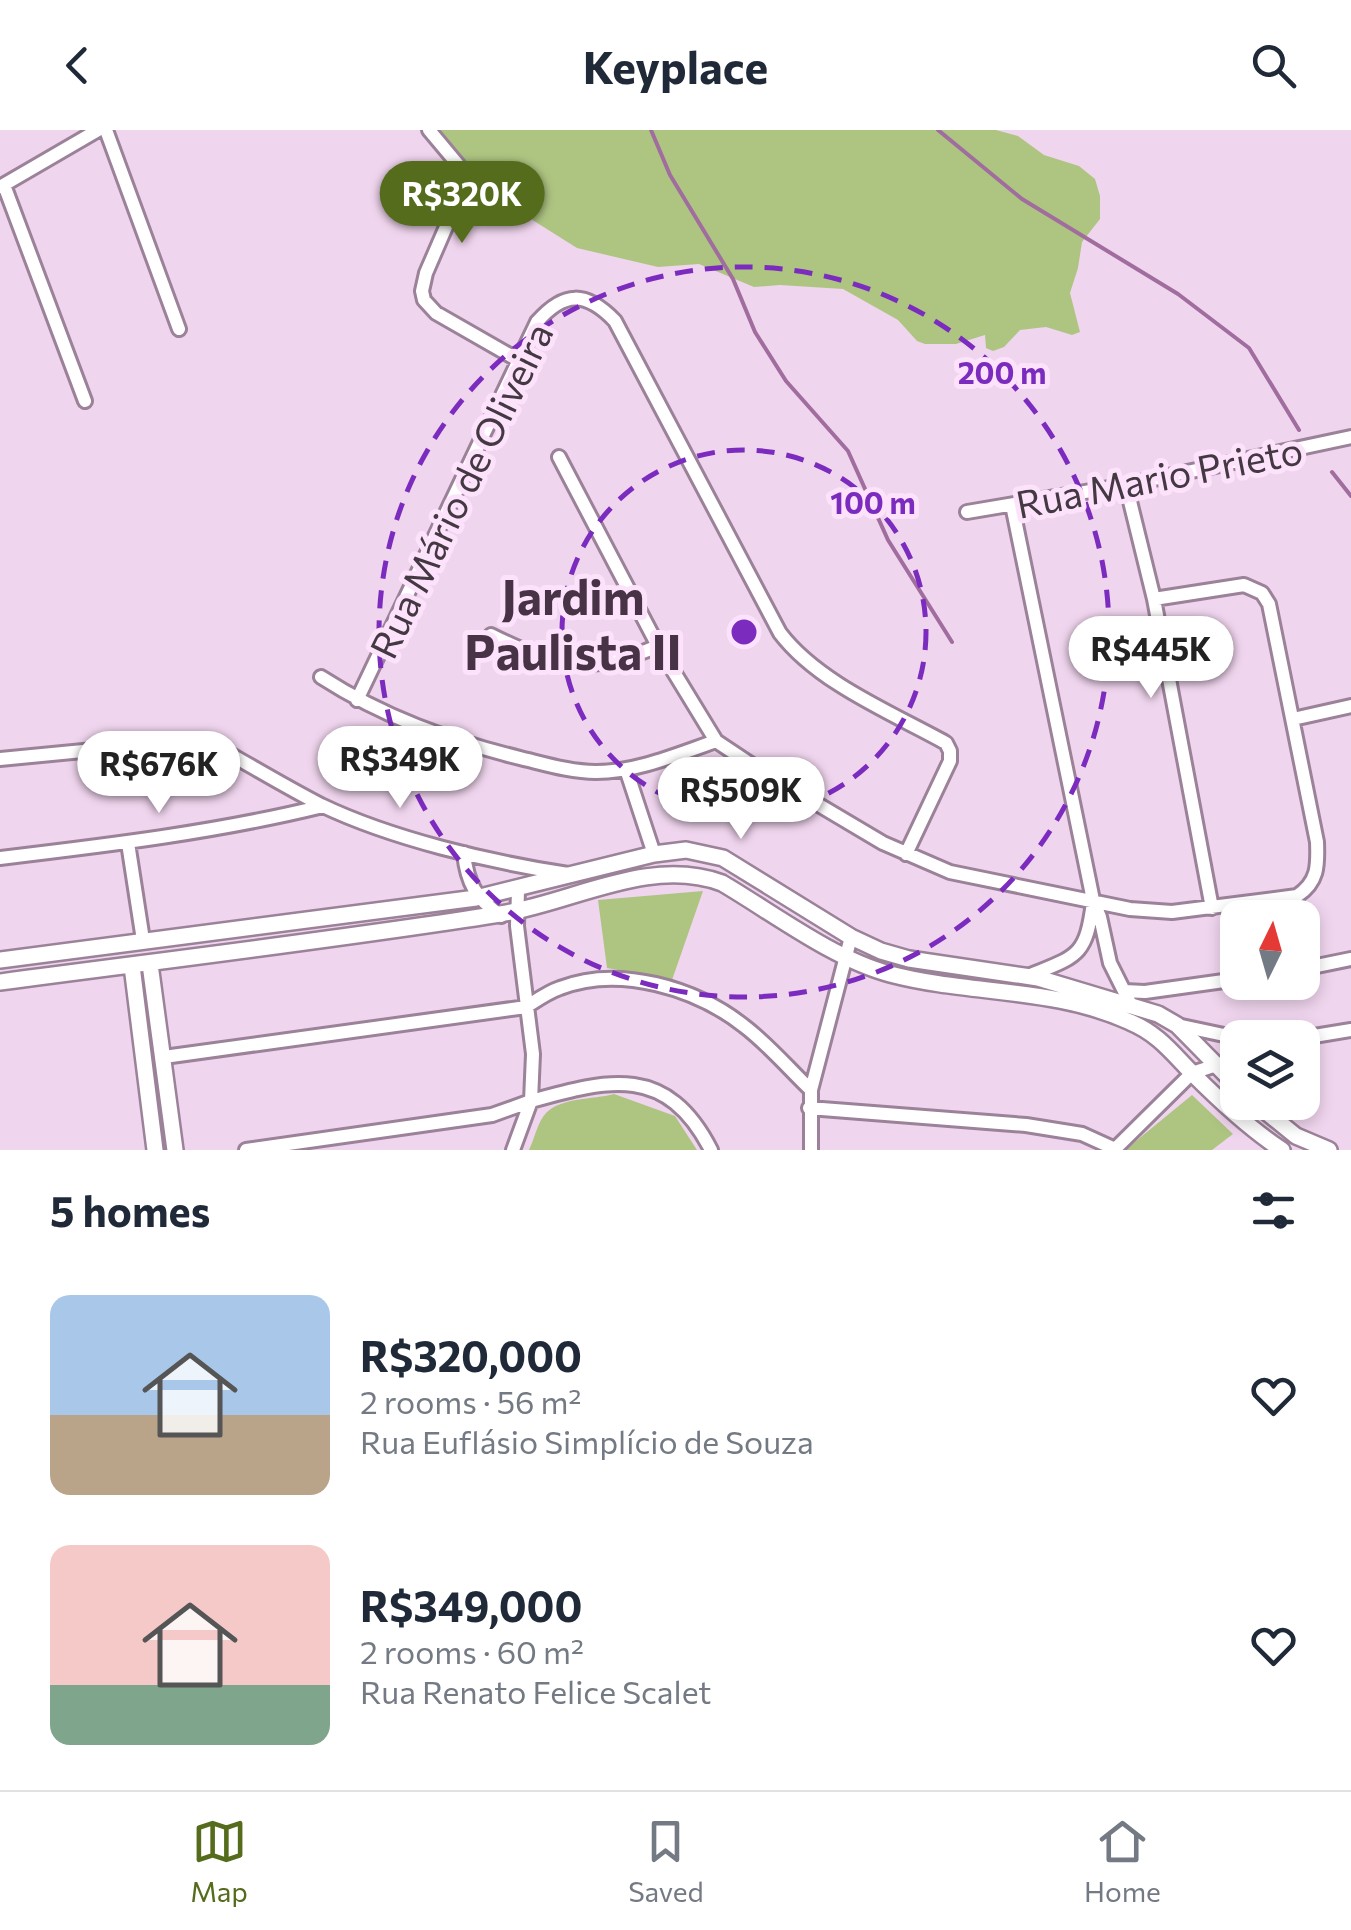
<!DOCTYPE html>
<meta charset="utf-8">
<style>
:root{--surface:#fff;--page:#f6f6f7;--text:#1f2937;--muted:#747a83;--line:#e0e1e3;--accent:#556c1c}
body{margin:0;font-family:Commissioner,sans-serif;background:var(--page);color:var(--text);height:100vh;display:flex;flex-direction:column;font-size:38px;white-space:nowrap}
*{box-sizing:border-box;margin:0}
p{font-size:32px;color:var(--muted)}
.icon{flex:none;width:55px;height:55px;fill:none;stroke:currentColor;stroke-width:2;stroke-linecap:round;stroke-linejoin:round}
.map{position:relative;height:1020px;overflow:hidden}
.panel{display:flex;flex-direction:column;background:var(--surface);flex:1}
.panel>*{flex:none}
.needle{width:65px;rotate:5deg}
.tools{position:absolute;left:1220px;top:770px;display:grid;gap:20px}
.tools a{display:grid;place-items:center;width:100px;height:100px;border-radius:20px;background:var(--surface);box-shadow:0 5px 15px #0003;font-size:50px}
.price{position:absolute;translate:-50% -85px;padding:0 22px;border-radius:35px;background:#fff;color:#222;font-size:32px;line-height:65px;filter:drop-shadow(0 2px 5px #0008)}
.price::after{content:'';position:absolute;left:50%;top:60px;width:30px;height:22px;margin-left:-15px;background:inherit;clip-path:polygon(0 0,100% 0,50% 100%)}
.price.active{background:var(--accent);color:#fff}
ul{padding:0;list-style:none}
li{display:flex;align-items:center;gap:30px;height:250px;padding:0 50px}
li span{display:grid;place-items:center;flex:none;width:280px;height:200px;border-radius:20px;color:#555}
li>.icon{margin-inline-start:auto}
span .icon{width:120px;height:120px;fill:#fffc;stroke-width:1}
li b{font-size:42px}
h2{display:flex;justify-content:space-between;align-items:center;height:120px;padding:0 50px;font-size:42px}
header{display:flex;justify-content:space-between;align-items:center;height:130px;padding:0 50px;background:var(--surface);font-size:45px;font-weight:700}
.dock{display:flex;justify-content:space-around;align-items:center;height:140px;border-top:2px solid var(--line);background:var(--surface);font-size:28px;color:var(--muted)}
.dock a{display:grid;justify-items:center;gap:5px}
.dock .active{color:var(--accent)}
.map>svg:first-child{display:block}
</style>
<header><svg class="icon" aria-label="back" viewBox="0 0 24 24"><path d="M15 5l-7 7 7 7"/></svg>Keyplace<svg class="icon" aria-label="search" viewBox="0 0 24 24"><circle cx="10" cy="10" r="6"/><path d="M15 15l6 6"/></svg></header>
<div class="map">
<svg width="1351" height="1020" viewBox="0 0 1351 1020">
<rect width="100%" height="100%" fill="#f0d5ee"/>
<path fill="#aec582" d="M431,0H996L1018,6L1044,25L1079,36L1095,49L1100,66V89L1082,112L1078,138L1070,163L1080,202L1072,205L1046,197L1020,200L1004,217L993,221L986,218L985,205L956,214H925L917,211L898,190L843,159L780,155L754,157L699,134L658,137L577,118L515,79Z
M703,761L672,850L607,838L598,770Z
M614,964L675,986L697,1020H529C534,1010 538,991 546,983C562,967 592,970 614,964Z
M1192,965L1233,1004L1212,1020H1125Z"/>
<g fill="none" stroke-linecap="round" stroke-linejoin="round">
<path stroke="#a06d9e" stroke-width="4" d="M651,0L670,45L733,149L755,202L786,251L848,321L888,410L952,512
M938,0L1022,69L1178,164L1249,218L1299,300
M1332,342L1351,366"/>
<g stroke="#9b8299" stroke-width="18">
<path id="minor" d="M106,0L179,199
M429,0L460,37L465,53L426,143L422,161L424,170L436,183L520,231
M4,55L85,271
M0,57L98,0
M559,327L658,516L716,611L755,637L883,713L950,742L1130,779L1172,782L1297,766C1318,752 1318,736 1317,712L1269,474L1262,463L1244,455L1154,469
M1126,355L1154,469L1212,778
M1012,375L1093,770L1100,787L1110,833L1130,873
M967,382L1126,355L1351,307
M491,505C557,538 589,545 658,516
M321,547C383,587 448,610 520,628C545,634 571,642 596,642C637,642 678,624 716,611
M357,570L537,192C564,161 586,161 615,191L780,503C818,553 892,583 946,613L950,621V631L906,724
M1293,589L1351,576
M0,629L197,610L212,614C248,634 284,656 321,675C392,709 490,732 568,744
M626,639L654,724
M128,713L143,810
M464,723C467,754 476,768 501,786
M0,728C109,715 217,702 323,676
M1302,839L1351,829
M1028,846C1077,826 1086,827 1093,772
M1124,861L1145,862L1238,849
M1177,895L1238,908
M1302,908L1351,900
M164,927L526,877C537,870 548,862 560,858C619,835 696,858 744,896C768,914 789,939 811,960V1020
M811,960L851,807
M809,978L1026,995L1082,1004L1115,1019
M246,1020L492,985L531,971L533,924L517,796L518,760
M513,1020L531,971C609,949 667,934 711,1020
M1114,1020L1192,943L1238,928"/>
</g>
<g stroke="#9b8299" stroke-width="20">
<path id="tertiary" d="M0,830L476,768L654,724L686,720L723,728L851,807L881,821L909,829L1038,848L1158,884L1177,895L1238,957
M150,834L175,1020
M132,836L155,1020
M0,852C166,830 334,810 500,784C572,773 649,726 722,753C773,783 833,829 890,844C970,865 1054,857 1130,892C1159,904 1173,924 1194,945C1221,972 1250,999 1282,1020
M1254,972L1296,1006L1329,1020"/>
</g>
<use href="#minor" stroke="#fff" stroke-width="12"/>
<use href="#tertiary" stroke="#fff" stroke-width="15"/>
</g>
<g fill="none" stroke="#7b2cbf" stroke-width="5" stroke-dasharray="18 12">
<circle cx="744" cy="502" r="182"/>
<circle cx="744" cy="502" r="365"/>
</g>
<g text-anchor="middle" dominant-baseline="central" stroke-width="10" stroke-linejoin="round" paint-order="stroke">
<g font-size="38" fill="#443943" stroke="#fde2fb">
<text transform="translate(1159 346) rotate(-11)">Rua Mario Prieto</text>
<text transform="translate(460 360) rotate(-64)">Rua Mário de Oliveira</text>
</g>
<g font-size="48" font-weight="bold" fill="#473246" stroke="#fde2fb">
<text x="573" y="465">Jardim<tspan x="573" dy="55">Paulista II</tspan></text>
</g>
</g>
<circle cx="744" cy="502" r="15" fill="#7b2cbf" stroke="#fde2fb" stroke-width="5"/>
<g font-size="30" text-anchor="middle" font-weight="bold" fill="#7b2cbf" stroke="#fde2fb" stroke-width="10" stroke-linejoin="round" paint-order="stroke">
<text x="1002" y="254">200 m</text>
<text x="873" y="384">100 m</text>
</g>
</svg>
<div class="tools">
<a><svg class="needle" viewBox="-14 -14 28 28"><path d="M0-13l5 13h-10z" fill="#e53935"/><path d="M0 13l5-13h-10z" fill="#747a83"/></svg></a>
<a><svg class="icon" aria-label="layers" viewBox="0 0 24 24"><path d="M12 4l9 5-9 5-9-5zM3 14l9 5 9-5"/></svg></a>
</div>
<b class="price active" style="left:462px;top:116px">R$320K</b>
<b class="price" style="left:1151px;top:571px">R$445K</b>
<b class="price" style="left:400px;top:681px">R$349K</b>
<b class="price" style="left:159px;top:686px">R$676K</b>
<b class="price" style="left:741px;top:712px">R$509K</b>
</div>
<section class="panel">
<h2>5 homes<svg class="icon" aria-label="filters" viewBox="0 0 24 24"><path d="M4 7h16M4 17h16"/><circle cx="9" cy="7" r="2"/><circle cx="15" cy="17" r="2"/></svg></h2>
<ul>
<li><span style="background:linear-gradient(#a9c7e8 60%,#b9a48a 0)"><svg class="icon" aria-label="home" viewBox="0 0 24 24"><path d="M3 11l9-7 9 7M6 9v11h12V9"/></svg></span><div><b>R$320,000</b><p>2 rooms · 56 m²</p><p>Rua Euflásio Simplício de Souza</p></div><svg class="icon" aria-label="heart" viewBox="0 0 24 24"><path d="M12 20l-8-8c-3-5 5-10 8-4 3-6 11-1 8 4z"/></svg></li>
<li><span style="background:linear-gradient(#f6c9c9 70%,#7fa58c 0)"><svg class="icon" aria-label="home" viewBox="0 0 24 24"><path d="M3 11l9-7 9 7M6 9v11h12V9"/></svg></span><div><b>R$349,000</b><p>2 rooms · 60 m²</p><p>Rua Renato Felice Scalet</p></div><svg class="icon" aria-label="heart" viewBox="0 0 24 24"><path d="M12 20l-8-8c-3-5 5-10 8-4 3-6 11-1 8 4z"/></svg></li>
</ul>
</section>
<nav class="dock">
<a class="active"><svg class="icon" aria-label="map" viewBox="0 0 24 24"><path d="M3 6l6-2 6 2 6-2v14l-6 2-6-2-6 2zM9 4v14M15 6v14"/></svg>Map</a>
<a><svg class="icon" aria-label="saved" viewBox="0 0 24 24"><path d="M7 4h10v16l-5-4-5 4z"/></svg>Saved</a>
<a><svg class="icon" aria-label="home" viewBox="0 0 24 24"><path d="M3 11l9-7 9 7M6 9v11h12V9"/></svg>Home</a>
</nav>
